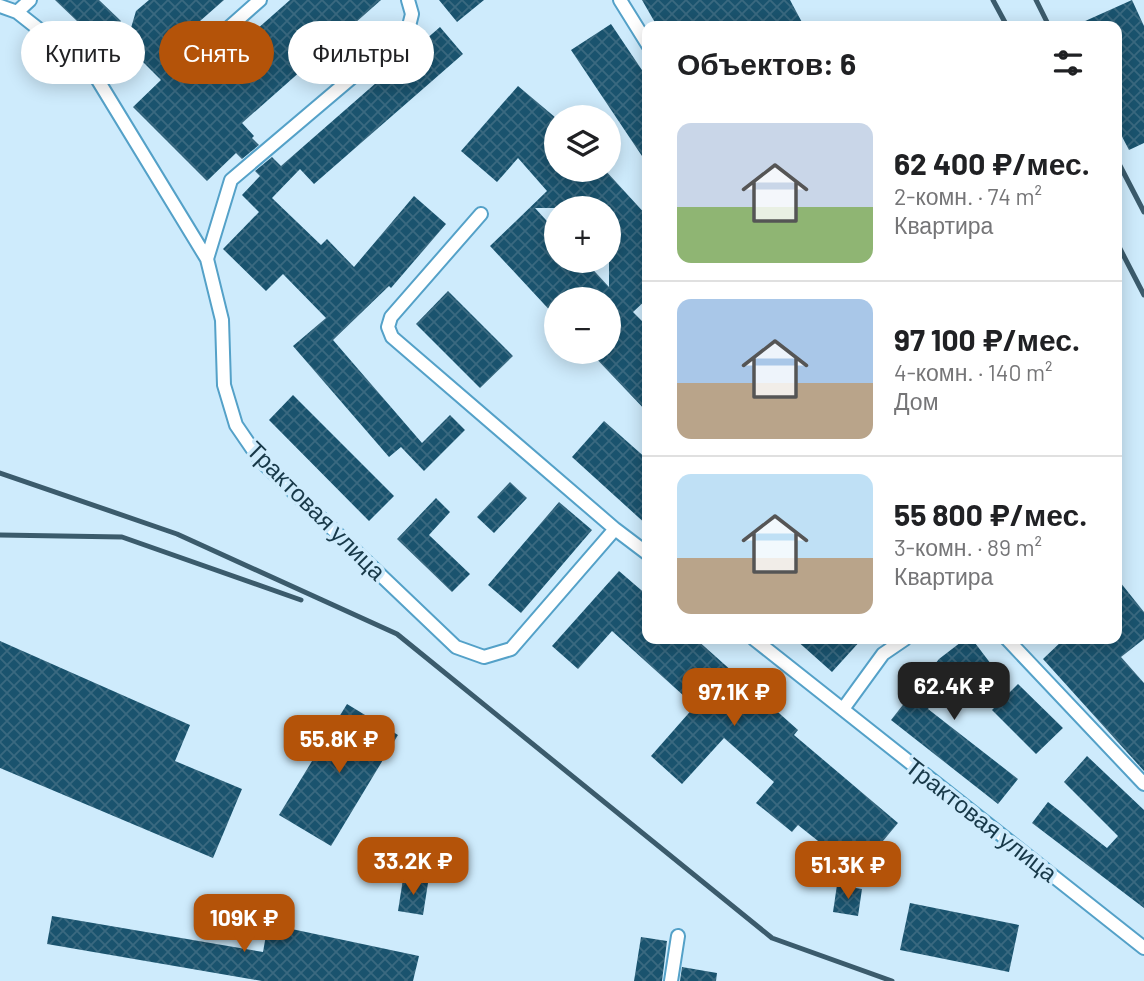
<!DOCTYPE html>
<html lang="ru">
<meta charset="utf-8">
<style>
:root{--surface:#fff;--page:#f2f2f2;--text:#202124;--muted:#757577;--line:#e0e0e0;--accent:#b45309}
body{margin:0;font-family:Barlow,sans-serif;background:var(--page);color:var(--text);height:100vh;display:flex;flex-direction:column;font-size:26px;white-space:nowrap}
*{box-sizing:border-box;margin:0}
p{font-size:23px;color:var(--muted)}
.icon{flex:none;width:38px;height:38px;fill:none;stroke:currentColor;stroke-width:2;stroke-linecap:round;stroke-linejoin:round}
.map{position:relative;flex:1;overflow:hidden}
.sheet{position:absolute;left:642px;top:21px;width:480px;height:623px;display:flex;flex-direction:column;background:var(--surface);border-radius:14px;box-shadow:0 4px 18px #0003}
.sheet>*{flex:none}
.banner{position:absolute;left:21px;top:21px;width:516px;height:63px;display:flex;gap:14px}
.controls{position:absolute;left:544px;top:105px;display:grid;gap:14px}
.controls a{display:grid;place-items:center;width:77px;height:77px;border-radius:50%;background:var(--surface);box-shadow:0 4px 18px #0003;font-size:35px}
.price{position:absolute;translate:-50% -60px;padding:0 16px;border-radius:14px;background:var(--accent);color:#fff;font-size:23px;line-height:46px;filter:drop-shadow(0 2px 4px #0008)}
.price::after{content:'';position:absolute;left:50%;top:42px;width:21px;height:16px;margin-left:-10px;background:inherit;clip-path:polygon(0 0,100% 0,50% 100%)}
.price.current{background:#222;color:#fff}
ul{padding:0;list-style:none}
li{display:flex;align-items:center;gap:21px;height:175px;padding:0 35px}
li+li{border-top:2px solid var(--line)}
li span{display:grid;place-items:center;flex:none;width:196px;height:140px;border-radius:14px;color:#555}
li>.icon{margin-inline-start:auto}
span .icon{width:84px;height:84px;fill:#fffc;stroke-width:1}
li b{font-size:30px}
h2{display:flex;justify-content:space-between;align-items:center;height:84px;padding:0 35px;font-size:30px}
.pill{padding:0 24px;border-radius:32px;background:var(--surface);box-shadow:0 4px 18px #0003;font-size:24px;line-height:63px}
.pill.current{background:var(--accent);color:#fff}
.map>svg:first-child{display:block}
</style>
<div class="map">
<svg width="1144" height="981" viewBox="0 0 1144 981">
<defs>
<pattern id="building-cross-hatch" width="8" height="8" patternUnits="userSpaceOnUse" patternTransform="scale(1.75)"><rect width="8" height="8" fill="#1a536e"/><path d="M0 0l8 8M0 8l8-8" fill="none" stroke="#3a6980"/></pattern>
</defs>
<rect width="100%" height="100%" fill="#ceebfc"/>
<path fill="url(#building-cross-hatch)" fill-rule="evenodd" d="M55,0H99L121,21L100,43Z
M149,0H224L168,49L199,80L290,0H381L242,123L254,136L252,138L259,145L242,159L236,153L207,181L133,107L161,80L126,45L136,11Z
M439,0H484L457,22Z
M642,0H790L804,26H657Z
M1132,0L1144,26V143L1129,150L1116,125V26H1074Z
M611,24L648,79V165L571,50Z
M440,27L463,54L314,184L300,169L272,198L321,245L327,239L354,267L414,196L446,224L391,288L389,286L333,340L422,443L450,415L465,430L424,471L401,447L389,457L293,346L326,318L283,274L266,291L223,249L259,212L242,195L260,176L255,171L272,157L281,166Z
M518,86L556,118V170H605L648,217V298L633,312L648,327V413L590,352H609V299H556V317L490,246L547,191L518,158L497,182L461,151ZM535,208H609V287L585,261H556V231Z
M448,291L513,356L480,388L416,324Z
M293,395L394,496L369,521L269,420Z
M604,421L648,460V526L572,457Z
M510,482L527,498L494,533L477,517Z
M436,498L450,512L429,535L470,574L452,592L397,539Z
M559,502L592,530L521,613L488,585Z
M619,571L648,596V639H696L798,730L794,735L898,823L857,872L798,825L792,832L756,803L774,782L724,738L682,784L651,756L695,706L612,631L578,669L552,646Z
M1116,577L1144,612V639L1121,657L1144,683V771L1043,659L1064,639H1116Z
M795,639H862L832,672Z
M965,639H972L994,668L971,685L959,669L928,709L1018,779L998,804L891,720L939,659Z
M0,641L190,725L175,761L242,789L213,858L0,768Z
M1018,684L1063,728L1036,754L992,710Z
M347,704L398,735L331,846L279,815Z
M1087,756L1144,810V908L1032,823L1048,802L1107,848L1118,836L1064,782Z
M403,879L428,883L423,915L398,911Z
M837,885L862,889L858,916L833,912Z
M910,903L1019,925L1009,972L900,950Z
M52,916L263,952L268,924L419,956L413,981H262L47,944Z
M641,937L667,941L662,981H634Z
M682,967L717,973L716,981H680Z"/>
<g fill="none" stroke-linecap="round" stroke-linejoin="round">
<g stroke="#54a1c8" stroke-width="16">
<path id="lane" d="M620,0L648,45
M0,6L17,12L93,72L207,259L222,320L224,385L236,425L260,460L456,647L484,657L511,649L615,529L648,554
M17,12L30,0
M198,55L260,0
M481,214L391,317L388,327L392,337L615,529
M207,259L231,180L408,30L412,14L408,0
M754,639L1144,948
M1007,639L1144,784
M843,709L883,654L905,639
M671,981L678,936"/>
</g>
<use href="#lane" stroke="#fff" stroke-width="12"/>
<path stroke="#3b5b6c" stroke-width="5" d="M993,0L1007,26
M1036,0L1049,26
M1116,158L1144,212
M1116,241L1144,295
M0,473L177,534L397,634L772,938L892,981
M0,535L122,537L301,600"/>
</g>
<g text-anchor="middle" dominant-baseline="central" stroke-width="7" stroke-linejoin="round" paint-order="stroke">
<g font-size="24" fill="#173848" stroke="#ceebfc">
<text transform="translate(317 510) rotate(45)">Трактовая улица</text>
<text transform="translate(982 819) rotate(38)">Трактовая улица</text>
</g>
</g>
</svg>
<div class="controls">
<a><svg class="icon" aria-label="layers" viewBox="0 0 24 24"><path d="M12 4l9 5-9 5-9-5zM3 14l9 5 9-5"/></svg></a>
<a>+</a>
<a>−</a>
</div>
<b class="price current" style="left:954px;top:722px">62.4K ₽</b>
<b class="price" style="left:734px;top:728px">97.1K ₽</b>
<b class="price" style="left:339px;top:775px">55.8K ₽</b>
<b class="price" style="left:413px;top:897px">33.2K ₽</b>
<b class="price" style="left:848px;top:901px">51.3K ₽</b>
<b class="price" style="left:244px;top:954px">109K ₽</b>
<div class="banner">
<a class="pill">Купить</a>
<a class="pill current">Снять</a>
<a class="pill">Фильтры</a>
</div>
<section class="sheet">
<h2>Объектов: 6<svg class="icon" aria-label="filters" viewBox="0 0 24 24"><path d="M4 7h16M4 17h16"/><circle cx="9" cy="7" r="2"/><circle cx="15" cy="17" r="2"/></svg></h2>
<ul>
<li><span style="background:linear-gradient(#c9d6e8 60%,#8fb573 0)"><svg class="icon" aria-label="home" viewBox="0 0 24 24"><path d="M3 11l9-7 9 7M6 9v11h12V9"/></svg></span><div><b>62 400 ₽/мес.</b><p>2-комн. · 74 m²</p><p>Квартира</p></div></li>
<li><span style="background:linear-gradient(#a9c7e8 60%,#b9a48a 0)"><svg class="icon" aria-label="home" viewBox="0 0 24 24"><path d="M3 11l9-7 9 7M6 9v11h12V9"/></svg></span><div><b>97 100 ₽/мес.</b><p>4-комн. · 140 m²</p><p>Дом</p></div></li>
<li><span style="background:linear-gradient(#bfe0f5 60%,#b9a48a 0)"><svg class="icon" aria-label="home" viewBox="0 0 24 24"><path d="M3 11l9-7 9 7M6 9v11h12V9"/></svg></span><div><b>55 800 ₽/мес.</b><p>3-комн. · 89 m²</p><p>Квартира</p></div></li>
</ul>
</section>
</div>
